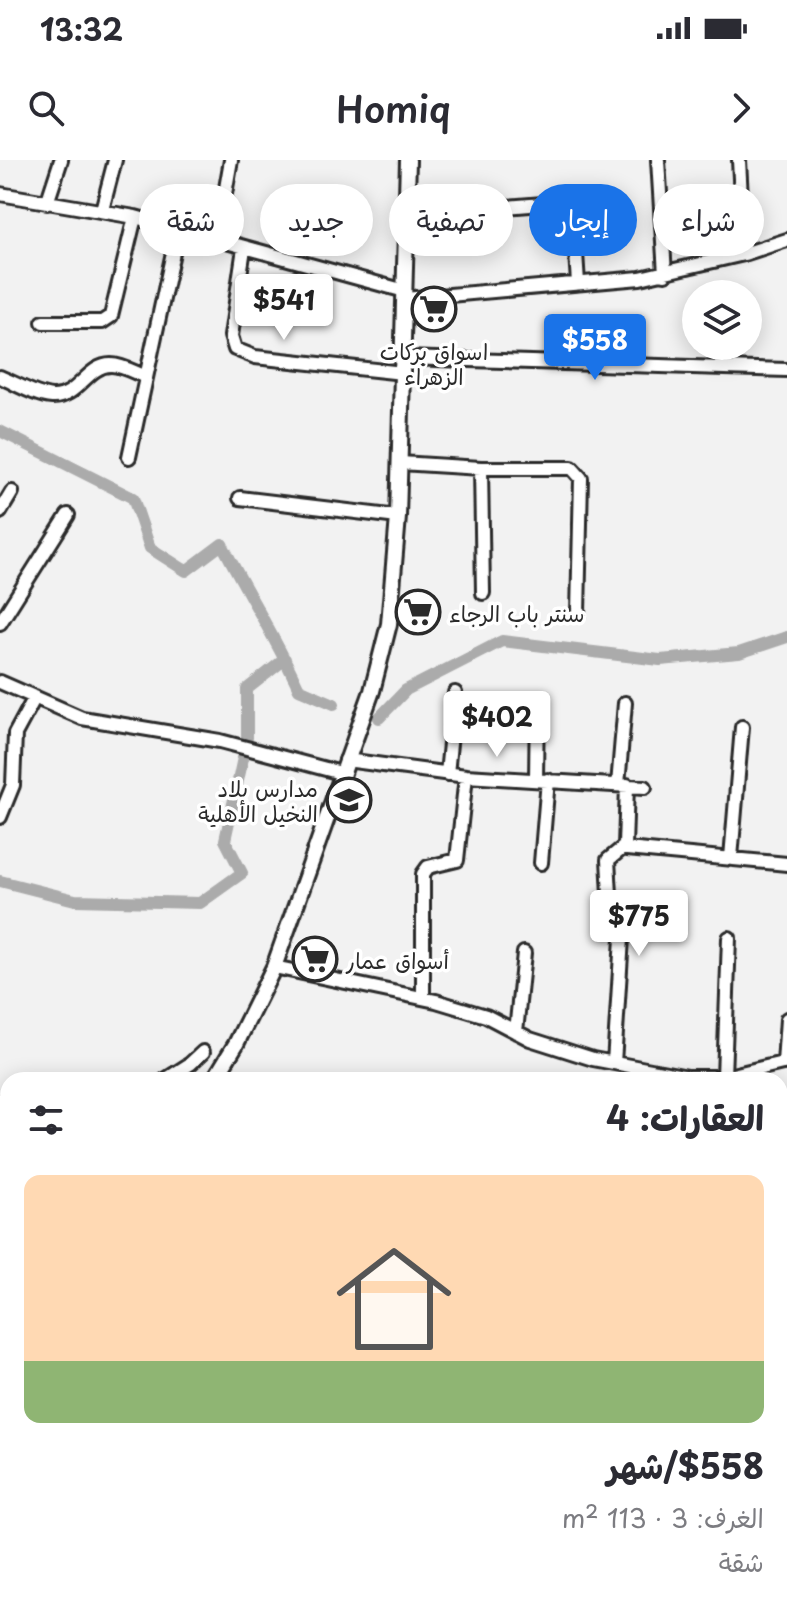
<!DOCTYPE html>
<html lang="ar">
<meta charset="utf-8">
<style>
:root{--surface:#fff;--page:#f2f2f3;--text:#2b2b33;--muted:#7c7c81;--line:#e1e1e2;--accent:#1a73e8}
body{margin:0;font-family:"Playpen Sans","Playpen Sans Arabic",sans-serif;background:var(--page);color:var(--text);direction:rtl;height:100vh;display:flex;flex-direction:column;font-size:30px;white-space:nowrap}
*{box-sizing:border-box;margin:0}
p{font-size:26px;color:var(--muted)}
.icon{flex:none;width:44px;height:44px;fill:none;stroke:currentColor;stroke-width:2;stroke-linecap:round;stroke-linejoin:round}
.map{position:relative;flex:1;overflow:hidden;direction:ltr}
.drawer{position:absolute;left:0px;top:912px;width:788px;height:536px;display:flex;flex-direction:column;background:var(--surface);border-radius:24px 24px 0 0;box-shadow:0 4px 20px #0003;direction:rtl}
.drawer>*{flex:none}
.banner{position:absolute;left:24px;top:24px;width:740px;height:72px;direction:rtl;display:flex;gap:16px}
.fabs{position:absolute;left:682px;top:120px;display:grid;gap:16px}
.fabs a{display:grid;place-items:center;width:80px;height:80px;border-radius:50%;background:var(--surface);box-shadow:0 4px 20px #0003;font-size:40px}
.price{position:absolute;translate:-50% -68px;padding:0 18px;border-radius:8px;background:#fff;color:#222;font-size:26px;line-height:52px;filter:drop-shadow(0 2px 4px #0008)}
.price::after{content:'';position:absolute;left:50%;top:48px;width:24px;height:18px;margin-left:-12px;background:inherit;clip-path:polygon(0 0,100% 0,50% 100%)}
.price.current{background:var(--accent);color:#fff}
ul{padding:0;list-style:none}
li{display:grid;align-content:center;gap:16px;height:424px;padding:0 24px}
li+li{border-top:2px solid var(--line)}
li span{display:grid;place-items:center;height:248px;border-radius:16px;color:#555}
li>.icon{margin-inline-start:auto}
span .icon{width:144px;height:144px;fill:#fffc;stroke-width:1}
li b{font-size:34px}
h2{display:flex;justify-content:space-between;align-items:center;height:96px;padding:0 24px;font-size:34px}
.chip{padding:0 28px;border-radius:36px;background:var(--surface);box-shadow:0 4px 20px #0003;font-size:28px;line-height:72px}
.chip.current{background:var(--accent);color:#fff}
.status{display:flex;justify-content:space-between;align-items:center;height:56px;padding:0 40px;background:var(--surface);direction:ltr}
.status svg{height:22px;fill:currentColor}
header{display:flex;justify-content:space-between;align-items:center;height:104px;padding:0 24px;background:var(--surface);font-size:36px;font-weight:600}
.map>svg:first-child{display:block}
</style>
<div class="status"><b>13:32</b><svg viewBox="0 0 49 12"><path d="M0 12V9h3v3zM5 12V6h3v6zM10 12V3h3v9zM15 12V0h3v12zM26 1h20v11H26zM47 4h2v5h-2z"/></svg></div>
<header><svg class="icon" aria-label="forward" viewBox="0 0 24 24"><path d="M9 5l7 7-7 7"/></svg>Homiq<svg class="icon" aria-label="search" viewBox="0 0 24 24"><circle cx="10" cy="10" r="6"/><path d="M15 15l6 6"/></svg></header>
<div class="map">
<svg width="787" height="1448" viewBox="0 0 787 1448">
<rect width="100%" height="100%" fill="#f2f2f2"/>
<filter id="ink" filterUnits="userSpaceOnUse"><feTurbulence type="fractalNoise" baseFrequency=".0125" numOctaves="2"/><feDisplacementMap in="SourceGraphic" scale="16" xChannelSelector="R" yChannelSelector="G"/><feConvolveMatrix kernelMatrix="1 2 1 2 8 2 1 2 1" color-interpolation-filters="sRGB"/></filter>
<g filter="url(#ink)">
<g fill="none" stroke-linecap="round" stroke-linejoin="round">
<path stroke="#ababab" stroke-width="12" d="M0,271L133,338L150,388L186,411L222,384C247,433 277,480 299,529L334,544
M379,558L406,530L502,481L660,500L739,493L787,477
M247,578V529L285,499
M0,721L75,740L200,743L242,713L225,680L243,598
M780,1074L787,1075
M0,1103L8,1102"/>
<g stroke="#2b2b2b" stroke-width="18">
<path id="minor" d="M658,0L665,114
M739,0L744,94
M0,34L135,57L405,131
M47,43L61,0
M102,50L115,0
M406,55L568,42L573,47L578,123
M217,79L231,0
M244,88L231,176L235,189L255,197L403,213
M405,139L640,118L744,94L787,80
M43,162H102L111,156L135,57
M404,198L787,210
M0,217C15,223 36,236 52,237C78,238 87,205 111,205C122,205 136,213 146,217
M129,297L178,69
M400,303L481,308H572L581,318L578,454
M481,308L483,433
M240,338L398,357
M0,352L12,332
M0,463L68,355
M0,522L82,558L220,581L341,613
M346,600L466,616L645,627
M447,614L455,533
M536,620L537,540
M618,625L625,543
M627,625L625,686L627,689L787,704
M0,657L13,625L15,574L35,537
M731,698L742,567
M541,703L548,620
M274,807L436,841L486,856L530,879L593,899L688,917H724L787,902
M423,838V714L428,707L457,700L466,616
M516,872L524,793
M614,903L623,763L621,748L610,734L608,700L625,686
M784,903L787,859
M724,917L729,778
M165,920L190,904L203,892
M0,942L8,943
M0,1239L8,1240
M780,1435L787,1433
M8,1440L65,1448
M452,1448L454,1440
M612,1448H647
M700,1448L754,1440
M764,1448L766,1440"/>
</g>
<g stroke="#2b2b2b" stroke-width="20">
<path id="major" d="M214,920L236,884L274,807L372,531L389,464L398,357L408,0
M0,965L8,966
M0,990L8,991
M780,1023H787
M780,1047H787
M6,1448L9,1440"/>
</g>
<use href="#minor" stroke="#fff" stroke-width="12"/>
<use href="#major" stroke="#fff" stroke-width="14"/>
</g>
</g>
<defs>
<g id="supermarket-ring" transform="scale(2.3)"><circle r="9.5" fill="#fff" stroke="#2b2b2b" stroke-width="1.5"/><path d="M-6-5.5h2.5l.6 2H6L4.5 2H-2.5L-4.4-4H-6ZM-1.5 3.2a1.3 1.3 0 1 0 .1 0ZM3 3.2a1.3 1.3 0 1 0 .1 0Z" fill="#2b2b2b"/></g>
<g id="school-ring" transform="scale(2.3)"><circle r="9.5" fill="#fff" stroke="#2b2b2b" stroke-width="1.5"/><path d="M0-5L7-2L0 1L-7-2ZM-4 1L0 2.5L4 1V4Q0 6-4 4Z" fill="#2b2b2b"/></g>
</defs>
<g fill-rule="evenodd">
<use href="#supermarket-ring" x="434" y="149"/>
<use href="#supermarket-ring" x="418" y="452"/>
<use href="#school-ring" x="349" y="640"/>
<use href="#supermarket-ring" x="315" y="799"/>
</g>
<g text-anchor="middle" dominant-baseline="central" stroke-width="7" stroke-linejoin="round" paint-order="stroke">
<g font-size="22" fill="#2b2b2b" stroke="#fff" text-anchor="start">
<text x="434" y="190" text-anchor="middle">اسواق بركات<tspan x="434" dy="25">الزهراء</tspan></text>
<text x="449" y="452">سنتر باب الرجاء</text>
<text x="318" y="627" text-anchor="end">مدارس بلاد<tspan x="318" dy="25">النخيل الأهلية</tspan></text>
<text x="346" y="799">أسواق عمار</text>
</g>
</g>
</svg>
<div class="fabs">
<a><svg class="icon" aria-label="layers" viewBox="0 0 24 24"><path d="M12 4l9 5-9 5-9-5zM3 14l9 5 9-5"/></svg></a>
</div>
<b class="price" style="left:284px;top:182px">$541</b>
<b class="price current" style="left:595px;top:222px">$558</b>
<b class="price" style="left:497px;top:599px">$402</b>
<b class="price" style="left:639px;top:798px">$775</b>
<div class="banner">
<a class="chip">شراء</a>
<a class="chip current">إيجار</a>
<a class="chip">تصفية</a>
<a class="chip">جديد</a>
<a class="chip">شقة</a>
</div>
<section class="drawer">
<h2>العقارات: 4<svg class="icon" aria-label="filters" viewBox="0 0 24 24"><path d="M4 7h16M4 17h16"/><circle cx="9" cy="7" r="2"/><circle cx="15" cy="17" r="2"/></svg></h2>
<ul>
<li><span style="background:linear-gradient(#ffd9b3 75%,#8fb573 0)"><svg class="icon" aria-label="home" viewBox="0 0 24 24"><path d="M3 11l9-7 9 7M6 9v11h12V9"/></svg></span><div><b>$558/شهر</b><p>الغرف: 3 · 113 m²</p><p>شقة</p></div></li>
</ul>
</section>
</div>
